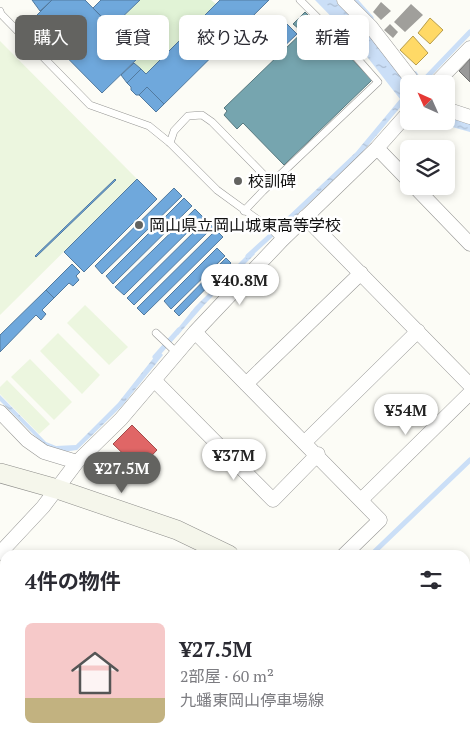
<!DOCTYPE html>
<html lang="ja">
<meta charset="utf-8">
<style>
:root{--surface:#fff;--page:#f2f2f3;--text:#2b2b33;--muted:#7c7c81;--line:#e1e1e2;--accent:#636360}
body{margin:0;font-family:"PT Serif","Noto Sans JP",serif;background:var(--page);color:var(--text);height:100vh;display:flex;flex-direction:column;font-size:19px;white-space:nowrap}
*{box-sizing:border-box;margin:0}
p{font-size:16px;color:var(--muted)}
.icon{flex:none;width:28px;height:28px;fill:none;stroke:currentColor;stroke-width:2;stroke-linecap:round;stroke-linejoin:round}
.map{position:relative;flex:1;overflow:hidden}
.panel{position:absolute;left:0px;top:550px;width:470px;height:195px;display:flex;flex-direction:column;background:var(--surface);border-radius:15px 15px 0 0;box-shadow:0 2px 8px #0003}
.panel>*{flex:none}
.guide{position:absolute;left:15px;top:15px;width:440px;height:45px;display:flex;gap:10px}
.needle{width:32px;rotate:315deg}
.controls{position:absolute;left:400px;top:75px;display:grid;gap:10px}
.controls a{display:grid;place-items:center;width:55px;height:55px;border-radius:8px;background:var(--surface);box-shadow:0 2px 8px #0003;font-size:25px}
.price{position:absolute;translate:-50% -42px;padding:0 11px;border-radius:18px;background:#fff;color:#222;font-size:16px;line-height:32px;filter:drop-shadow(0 1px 2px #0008)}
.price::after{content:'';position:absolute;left:50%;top:30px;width:15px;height:11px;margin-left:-8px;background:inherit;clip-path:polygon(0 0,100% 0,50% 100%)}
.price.selected{background:var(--accent);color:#fff}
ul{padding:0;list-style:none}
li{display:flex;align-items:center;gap:15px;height:125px;padding:0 25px}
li+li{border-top:1px solid var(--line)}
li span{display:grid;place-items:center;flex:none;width:140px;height:100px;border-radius:8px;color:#555}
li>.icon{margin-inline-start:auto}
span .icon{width:60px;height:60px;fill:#fffc;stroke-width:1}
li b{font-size:21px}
h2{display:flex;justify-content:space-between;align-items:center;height:60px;padding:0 25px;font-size:21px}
.tag{padding:0 18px;border-radius:8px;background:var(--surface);box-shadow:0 2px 8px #0003;font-size:18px;line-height:45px}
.tag.selected{background:var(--accent);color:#fff}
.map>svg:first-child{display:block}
</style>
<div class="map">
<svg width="470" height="745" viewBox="0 0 470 745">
<defs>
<pattern id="farmland-rules" width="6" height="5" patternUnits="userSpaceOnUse" patternTransform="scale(1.25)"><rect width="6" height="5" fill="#f7f9e2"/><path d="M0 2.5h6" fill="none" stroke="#d3d4c1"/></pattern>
<pattern id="water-ripples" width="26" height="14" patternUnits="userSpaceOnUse" patternTransform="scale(1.25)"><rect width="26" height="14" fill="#cbdff7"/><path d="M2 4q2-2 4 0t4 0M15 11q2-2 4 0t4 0" fill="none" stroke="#adbed3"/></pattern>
</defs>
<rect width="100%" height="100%" fill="#fcfcf6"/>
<path fill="url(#farmland-rules)" d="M5,561V740H198L203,745H0V566Z"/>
<path fill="#e1f3d6" d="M140,0H211L216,4L146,74L134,63L140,55L112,27Z"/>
<path fill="#ecf6df" d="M0,41L137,179L0,315Z
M85,305L128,347L109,365L67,323Z
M58,333L100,375L82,394L40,351Z
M30,359L72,402L54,420L11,377Z
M7,380L50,424L39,434L0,394V387Z"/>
<path fill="url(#water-ripples)" d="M315,0H336L363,28L409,86V110L403,104L361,154L287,224L283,221L356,152L400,99L354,40Z
M446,110L470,118V132L431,121H446Z
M251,251L255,254L205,304L178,335L175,332L195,307Z
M159,351L163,355L122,406L77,450L63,452L46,447L0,401V395L46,442L56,446L76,445L118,403Z"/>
<path fill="#ffd966" stroke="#b79d4c" d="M430,18L443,30L430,44L418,33Z
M413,36L428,53L416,65L400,50Z"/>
<path fill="#e06666" stroke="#a24c4c" d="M132,425L157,450L139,469L113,444Z"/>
<path fill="#6fa8dc" stroke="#527a9f" d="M32,0H52L40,11Z
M52,0H85L140,56L102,93L31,21Z
M101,0H140L112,27L93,8Z
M220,0H269L156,112L139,95H136L131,90V87L127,83L141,69L146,74Z
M248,21L280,53L272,60L240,29Z
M286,23L297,34L278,52L268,41Z
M134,63L141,69L127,83L121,75Z
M147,87L164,104L156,112L139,95Z
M115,179L116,180L36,257L35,256Z
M137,179L157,199L84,272L64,252Z
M174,188L182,196L102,274L95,266Z
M184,198L192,206L113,284L106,276Z
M195,209L203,217L124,295L115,287Z
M206,220L213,227L134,305L127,298Z
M216,230L223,237L144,315L137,308Z
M217,248L225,256L171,309L164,301Z
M226,258L231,263L179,316L174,311Z
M72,264L80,272L76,276L79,280L73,286L69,283L54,298L46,290Z
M46,290L54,298L42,310L46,314L41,320L36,315L0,352V335Z"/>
<path fill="#76a5af" stroke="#57787f" d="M305,12L311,18L299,29L293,24Z
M316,22L372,80L284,165L243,123L237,129L224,115L227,111L224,108L312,23L313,24Z"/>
<path fill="#999" stroke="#707070" d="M470,59V82L459,71Z"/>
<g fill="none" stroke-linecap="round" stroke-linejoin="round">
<path stroke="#cbdff7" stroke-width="5" d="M355,0L371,18
M415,74L418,79H425L470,32
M248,256L290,218
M155,357L179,330
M371,555L470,460
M194,740L199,745
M178,745L183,740"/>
</g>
<path fill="#a09f9b" d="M381,2L391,11L381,20L373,12Z
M411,4L423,15L405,32L394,22Z
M390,24L398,32L393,38L384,30Z
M470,603V614L465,609Z"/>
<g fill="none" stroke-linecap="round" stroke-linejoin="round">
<g stroke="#969694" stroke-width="8">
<path id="lane" d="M0,11L1,14L90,105L149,126L170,143L217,190L272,230L282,240
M170,143L174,131L188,116L202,115L212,122L263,174V191L244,211
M263,191L378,82L348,48L300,0
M156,333L177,353"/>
</g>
<g stroke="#969694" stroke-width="15">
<path id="street" d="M344,0L371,27L415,84
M435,84L470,48
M446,109L470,117
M377,148L409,181
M414,186L470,244
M305,217L470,385
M195,332L380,520L344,555
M154,380L273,500L318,454
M246,384L361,273
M0,412L27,440L44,452L77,462
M305,442L418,331
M361,500L470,393
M0,553L43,507L77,462L121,419L195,332L282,240L377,148L409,112"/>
</g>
<g stroke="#8d8d8a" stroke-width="20">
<path id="secondary" d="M0,473L57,489L177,530L229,555
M465,699L470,704"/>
</g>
<use href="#lane" stroke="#fffffe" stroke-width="7"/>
<use href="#street" stroke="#fffffe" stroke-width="14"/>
<use href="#secondary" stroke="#f5f6eb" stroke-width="19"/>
</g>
<g fill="#636360" stroke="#fff" stroke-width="2">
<circle cx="238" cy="181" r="5"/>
<circle cx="139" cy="225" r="5"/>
</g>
<g text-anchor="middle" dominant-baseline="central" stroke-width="5" stroke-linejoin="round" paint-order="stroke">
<g font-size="16" fill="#101010" stroke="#fff" text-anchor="start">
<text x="248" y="181">校訓碑</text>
<text x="149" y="225">岡山県立岡山城東高等学校</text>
</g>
</g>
</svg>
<div class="controls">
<a><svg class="needle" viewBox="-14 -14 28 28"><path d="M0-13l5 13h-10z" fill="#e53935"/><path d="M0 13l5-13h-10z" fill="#7c7c81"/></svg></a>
<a><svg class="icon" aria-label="layers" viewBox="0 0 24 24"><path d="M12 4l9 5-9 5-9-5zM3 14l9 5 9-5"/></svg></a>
</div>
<b class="price" style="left:240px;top:306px">¥40.8M</b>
<b class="price" style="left:406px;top:436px">¥54M</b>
<b class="price" style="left:234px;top:481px">¥37M</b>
<b class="price selected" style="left:122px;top:494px">¥27.5M</b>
<div class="guide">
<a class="tag selected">購入</a>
<a class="tag">賃貸</a>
<a class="tag">絞り込み</a>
<a class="tag">新着</a>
</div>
<section class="panel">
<h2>4件の物件<svg class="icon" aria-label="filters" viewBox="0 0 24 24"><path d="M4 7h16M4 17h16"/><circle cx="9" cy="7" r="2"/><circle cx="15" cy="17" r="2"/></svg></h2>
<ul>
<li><span style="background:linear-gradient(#f6c9c9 75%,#c2b280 0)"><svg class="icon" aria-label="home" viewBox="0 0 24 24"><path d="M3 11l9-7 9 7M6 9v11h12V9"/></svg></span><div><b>¥27.5M</b><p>2部屋 · 60 m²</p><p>九蟠東岡山停車場線</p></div></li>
</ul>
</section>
</div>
